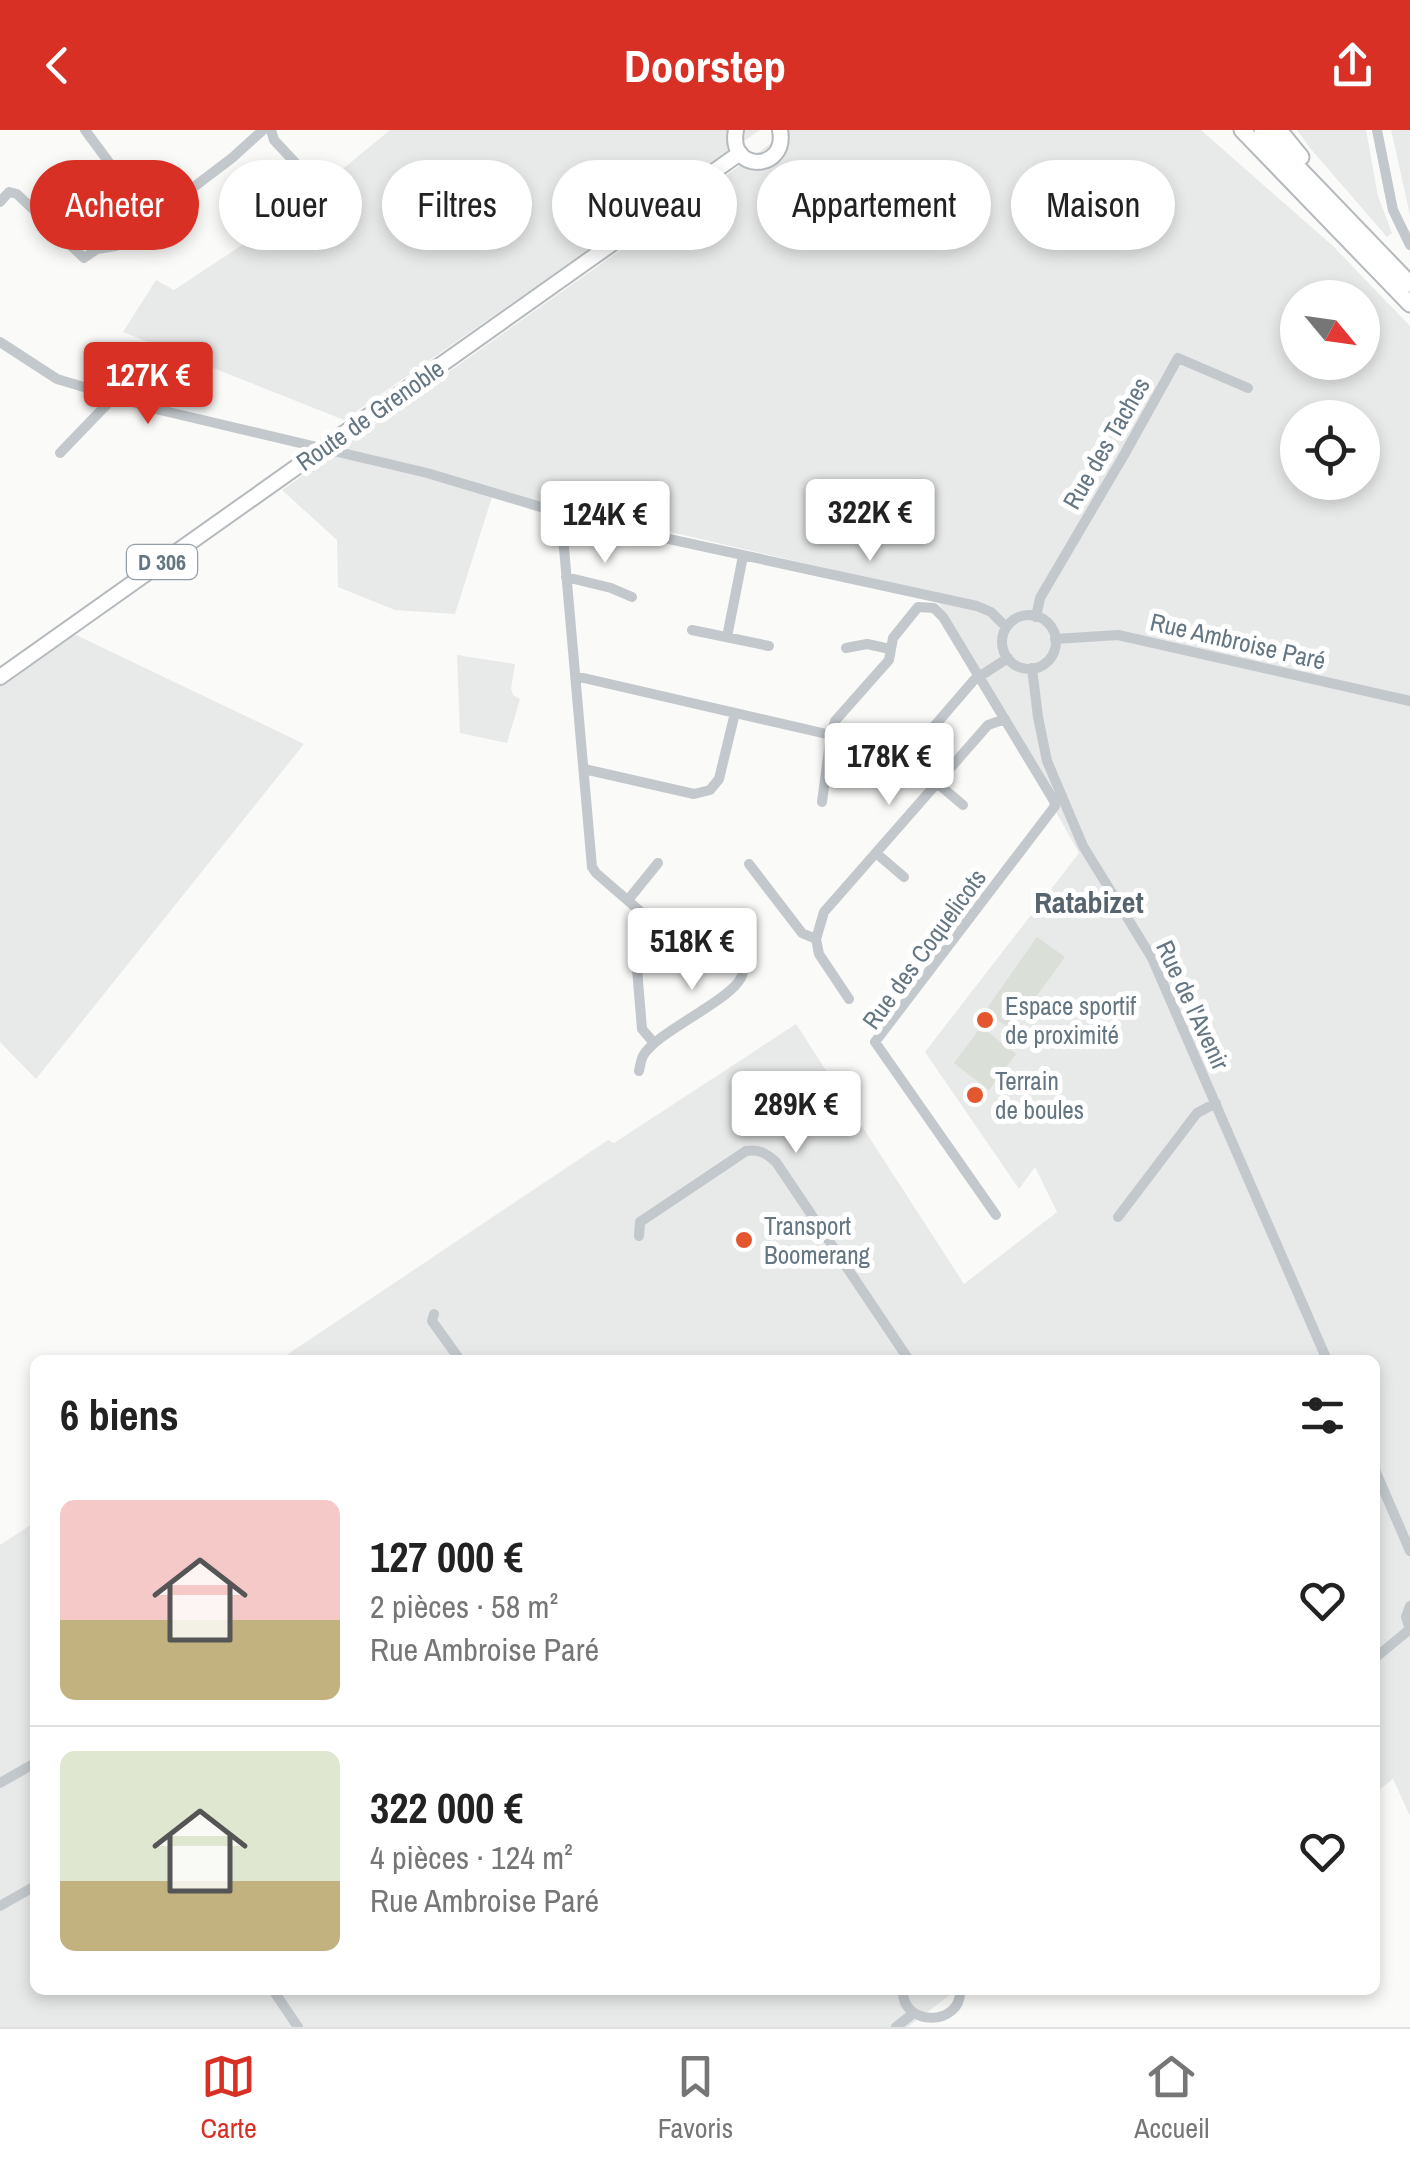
<!DOCTYPE html>
<html lang="fr">
<meta charset="utf-8">
<style>
:root{--surface:#fff;--page:#f6f6f6;--text:#222;--muted:#767676;--line:#e0e0e0;--accent:#d93025}
body{margin:0;font-family:"Archivo Narrow",sans-serif;background:var(--page);color:var(--text);height:100vh;display:flex;flex-direction:column;font-size:38px;white-space:nowrap}
*{box-sizing:border-box;margin:0}
p{font-size:32px;color:var(--muted)}
.icon{flex:none;width:55px;height:55px;fill:none;stroke:currentColor;stroke-width:2;stroke-linecap:round;stroke-linejoin:round}
.map{position:relative;flex:1;overflow:hidden}
.sheet{position:absolute;left:30px;top:1225px;width:1350px;height:640px;display:flex;flex-direction:column;background:var(--surface);border-radius:15px;box-shadow:0 5px 15px #0003}
.sheet>*{flex:none}
.banner{position:absolute;left:30px;top:30px;width:1350px;height:90px;display:flex;gap:20px}
.needle{width:65px;rotate:119deg}
.buttons{position:absolute;left:1280px;top:150px;display:grid;gap:20px}
.buttons a{display:grid;place-items:center;width:100px;height:100px;border-radius:50%;background:var(--surface);box-shadow:0 5px 15px #0003;font-size:50px}
.price{position:absolute;translate:-50% -85px;padding:0 22px;border-radius:10px;background:#fff;color:#222;font-size:32px;line-height:65px;filter:drop-shadow(0 2px 5px #0008)}
.price::after{content:'';position:absolute;left:50%;top:60px;width:30px;height:22px;margin-left:-15px;background:inherit;clip-path:polygon(0 0,100% 0,50% 100%)}
.price.on{background:var(--accent);color:#fff}
ul{padding:0;list-style:none}
li{display:flex;align-items:center;gap:30px;height:250px;padding:0 30px}
li+li{border-top:2px solid var(--line)}
li span{display:grid;place-items:center;flex:none;width:280px;height:200px;border-radius:15px;color:#555}
li>.icon{margin-inline-start:auto}
span .icon{width:120px;height:120px;fill:#fffc;stroke-width:1}
li b{font-size:42px}
h2{display:flex;justify-content:space-between;align-items:center;height:120px;padding:0 30px;font-size:42px}
.chip{padding:0 35px;border-radius:45px;background:var(--surface);box-shadow:0 5px 15px #0003;font-size:35px;line-height:90px}
.chip.on{background:var(--accent);color:#fff}
header{display:flex;justify-content:space-between;align-items:center;height:130px;padding:0 30px;background:var(--accent);color:#fff;font-size:45px;font-weight:700}
.tabs{display:flex;justify-content:space-around;align-items:center;height:140px;border-top:2px solid var(--line);background:var(--surface);font-size:28px;color:var(--muted)}
.tabs a{display:grid;justify-items:center;gap:5px}
.tabs .on{color:var(--accent)}
.map>svg:first-child{display:block}
</style>
<header><svg class="icon" aria-label="back" viewBox="0 0 24 24"><path d="M15 5l-7 7 7 7"/></svg>Doorstep<svg class="icon" aria-label="share" viewBox="0 0 24 24"><path d="M12 15V3M7 8l5-5 5 5M5 13v7h14v-7"/></svg></header>
<div class="map">
<svg width="1410" height="1897" viewBox="0 0 1410 1897">
<rect width="100%" height="100%" fill="#fafaf8"/>
<path fill="#e8e9e9" fill-rule="evenodd" d="M390,0H760L344,290L123,202L156,150L174,160L286,86L316,61L320,64L325,59L322,56Z
M790,0H1201L1333,116L1410,196V1686L1393,1649L1375,1663V1230H279L608,1010L614,1013L796,894L964,1154L1057,1082L1035,1037L1019,1059L925,922L1079,723L933,463L567,378L554,387L492,367L455,484L395,480L338,457L337,410L282,360ZM1298,168H1362V232H1298ZM1298,288H1362V352H1298Z
M1297,0H1366L1378,66L1392,103L1387,107L1310,18Z
M1391,0H1410V85L1393,8Z
M76,505L304,614L36,949L0,912V540L25,522Z
M457,525L515,534L511,559L513,565L520,569L507,613L460,603Z
M35,1392V1860H956L908,1897H0V1415Z"/>
<path fill="#dadfd7" d="M1037,807L1065,827L1012,900L985,881Z
M981,897L1016,924L989,960L954,933Z"/>
<path fill="#bbc7cb" d="M963,46L969,53L971,80C966,90 955,90 948,81L947,56L953,48Z"/>
<g fill="none" stroke-linecap="round" stroke-linejoin="round">
<g stroke="#b5babe" stroke-width="18">
<path id="major" d="M736,0C727,43 788,42 780,0
M0,547L740,23"/>
</g>
<g stroke="#b4b9bd" stroke-width="19">
<path id="highway" d="M1242,0L1410,174
M1262,0L1410,154
M1279,0L1301,27"/>
</g>
<path stroke="#c3c8cc" stroke-width="10" d="M85,0L151,89
M271,0L274,10L318,57
M1377,0L1393,80L1410,115
M0,72L9,62L17,64L84,128L97,119L116,116L232,28L263,0
M0,212L57,249L160,280L427,343L595,393L977,476L991,482L1006,497
M60,323L114,267
M561,384L592,737L596,743L663,801L640,829L637,839L642,899L654,913
M566,447L611,458L632,467
M1002 512a27 27 0 1 1 54 0a27 27 0 1 1-54 0Z
M1036,487L1040,468L1124,325L1178,228L1248,258
M692,500L769,516
M727,507L743,426
M1055,509L1118,505L1410,571
M846,518L867,514L890,519
M1032,538L1038,587L1047,631L1083,716L1152,828L1327,1230
M575,546L831,605
M918,615L974,550L1008,528
M584,639L694,664L710,660L719,649L735,583
M937,653L963,675
M822,672L831,605L835,591L889,530L893,508L918,477L934,478L943,487L1054,671L1055,676L875,912L996,1085
M876,723L904,747
M749,734L802,803L816,809L819,824L849,869
M628,770L658,733
M816,809L824,782L988,595L1005,589
M639,941C640,936 641,930 643,926C658,899 744,866 743,840C742,833 736,826 732,820C712,789 695,798 663,801
M1118,1087L1197,983L1216,973
M639,1106L640,1092L746,1021C759,1019 766,1023 776,1032L909,1230
M434,1184L432,1191L460,1230
M1375,1340L1410,1421
M1410,1476L1406,1487L1410,1500
M1375,1528L1410,1499
M0,1653L35,1633
M0,1776L35,1756
M273,1860L298,1897
M903,1860C901,1897 962,1897 960,1860
M896,1897L910,1886"/>
<use href="#major" stroke="#fff" stroke-width="14"/>
<use href="#highway" stroke="#fff" stroke-width="15"/>
</g>
<g fill="#e4572e" stroke="#fff" stroke-width="4">
<circle cx="985" cy="890" r="10"/>
<circle cx="975" cy="965" r="10"/>
<circle cx="744" cy="1110" r="10"/>
</g>
<g text-anchor="middle" dominant-baseline="central" stroke-width="10" stroke-linejoin="round" paint-order="stroke">
<rect fill="#fff" stroke="#939fa8" stroke-width="2.5" x="127" y="415" width="70" height="34" rx="8"/>
<g font-size="22" font-weight="bold" fill="#657683">
<text x="162" y="432">D 306</text>
</g>
<g font-size="25" fill="#657683" stroke="#fff">
<text transform="translate(370 285) rotate(-35)">Route de Grenoble</text>
<text transform="translate(1106 313) rotate(-60)">Rue des Taches</text>
<text transform="translate(1238 511) rotate(13)">Rue Ambroise Paré</text>
<text transform="translate(924 819) rotate(-54)">Rue des Coquelicots</text>
<text transform="translate(1193 875) rotate(65)">Rue de l'Avenir</text>
</g>
<g font-size="25" fill="#657683" stroke="#fff" text-anchor="start">
<text x="1005" y="876">Espace sportif<tspan x="1005" dy="29">de proximité</tspan></text>
<text x="995" y="951">Terrain<tspan x="995" dy="29">de boules</tspan></text>
<text x="764" y="1096">Transport<tspan x="764" dy="29">Boomerang</tspan></text>
</g>
<g font-size="30" font-weight="bold" fill="#57646e" stroke="#fff">
<text x="1089" y="772">Ratabizet</text>
</g>
</g>
</svg>
<div class="buttons">
<a><svg class="needle" viewBox="-14 -14 28 28"><path d="M0-13l5 13h-10z" fill="#e53935"/><path d="M0 13l5-13h-10z" fill="#767676"/></svg></a>
<a><svg class="icon" aria-label="locate" viewBox="0 0 24 24"><circle cx="12" cy="12" r="6"/><path d="M12 2v4M12 18v4M2 12h4M18 12h4"/></svg></a>
</div>
<b class="price on" style="left:148px;top:297px">127K €</b>
<b class="price" style="left:870px;top:434px">322K €</b>
<b class="price" style="left:605px;top:436px">124K €</b>
<b class="price" style="left:889px;top:678px">178K €</b>
<b class="price" style="left:692px;top:863px">518K €</b>
<b class="price" style="left:796px;top:1026px">289K €</b>
<div class="banner">
<a class="chip on">Acheter</a>
<a class="chip">Louer</a>
<a class="chip">Filtres</a>
<a class="chip">Nouveau</a>
<a class="chip">Appartement</a>
<a class="chip">Maison</a>
</div>
<section class="sheet">
<h2>6 biens<svg class="icon" aria-label="filters" viewBox="0 0 24 24"><path d="M4 7h16M4 17h16"/><circle cx="9" cy="7" r="2"/><circle cx="15" cy="17" r="2"/></svg></h2>
<ul>
<li><span style="background:linear-gradient(#f6c9c9 60%,#c2b280 0)"><svg class="icon" aria-label="home" viewBox="0 0 24 24"><path d="M3 11l9-7 9 7M6 9v11h12V9"/></svg></span><div><b>127 000 €</b><p>2 pièces · 58 m²</p><p>Rue Ambroise Paré</p></div><svg class="icon" aria-label="heart" viewBox="0 0 24 24"><path d="M12 20l-8-8c-3-5 5-10 8-4 3-6 11-1 8 4z"/></svg></li>
<li><span style="background:linear-gradient(#dfe7d0 65%,#c2b280 0)"><svg class="icon" aria-label="home" viewBox="0 0 24 24"><path d="M3 11l9-7 9 7M6 9v11h12V9"/></svg></span><div><b>322 000 €</b><p>4 pièces · 124 m²</p><p>Rue Ambroise Paré</p></div><svg class="icon" aria-label="heart" viewBox="0 0 24 24"><path d="M12 20l-8-8c-3-5 5-10 8-4 3-6 11-1 8 4z"/></svg></li>
</ul>
</section>
</div>
<nav class="tabs">
<a class="on"><svg class="icon" aria-label="map" viewBox="0 0 24 24"><path d="M3 6l6-2 6 2 6-2v14l-6 2-6-2-6 2zM9 4v14M15 6v14"/></svg>Carte</a>
<a><svg class="icon" aria-label="saved" viewBox="0 0 24 24"><path d="M7 4h10v16l-5-4-5 4z"/></svg>Favoris</a>
<a><svg class="icon" aria-label="home" viewBox="0 0 24 24"><path d="M3 11l9-7 9 7M6 9v11h12V9"/></svg>Accueil</a>
</nav>
